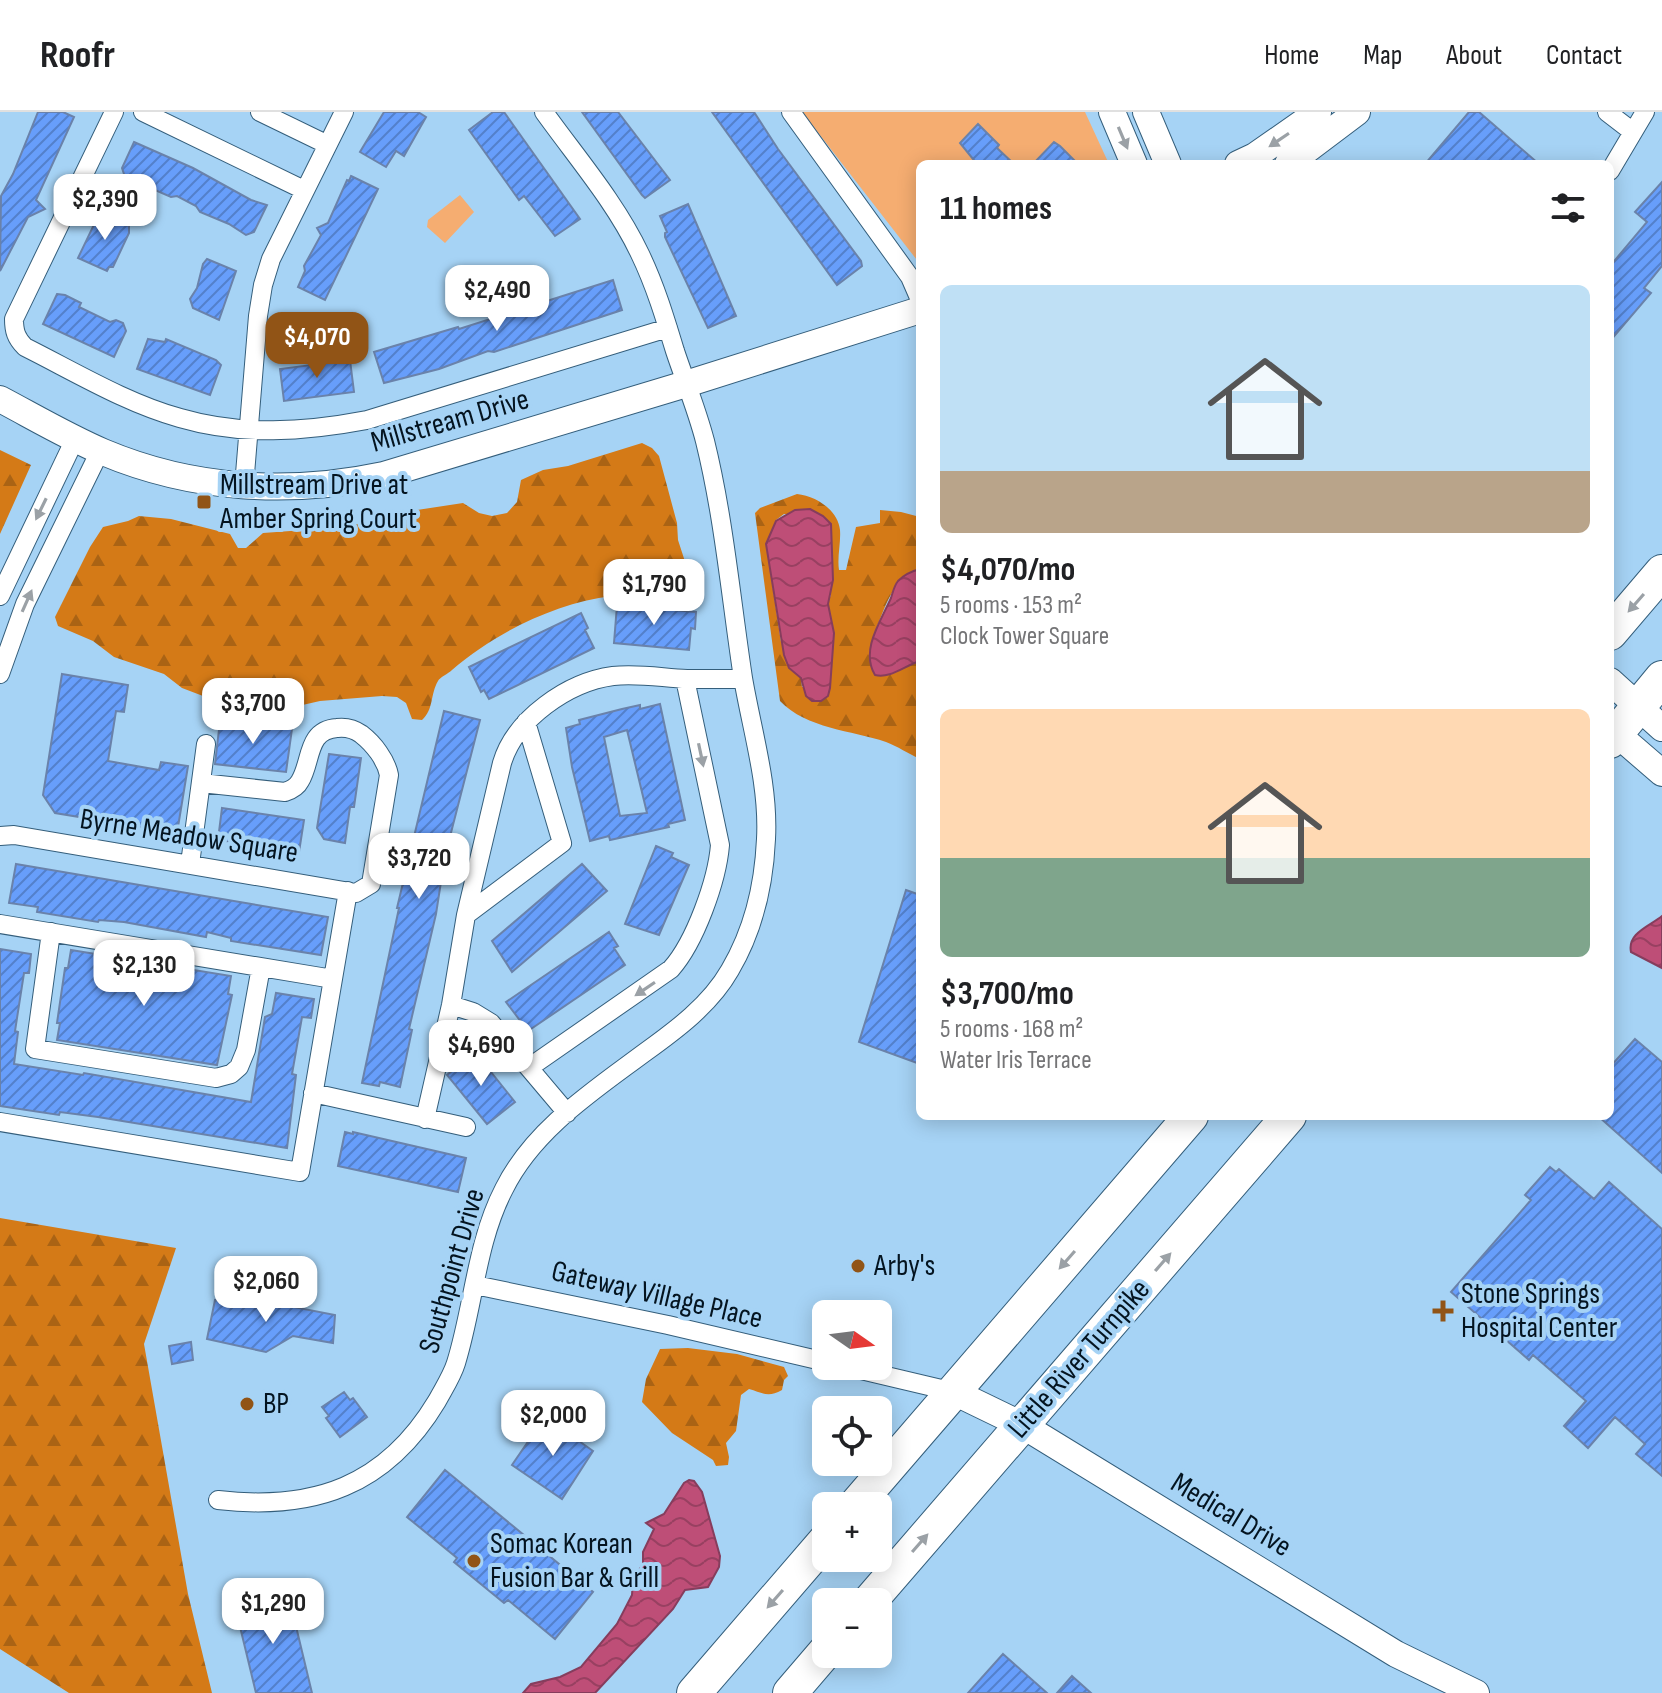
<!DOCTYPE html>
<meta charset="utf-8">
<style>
:root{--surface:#fff;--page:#f6f6f6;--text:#202124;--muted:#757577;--line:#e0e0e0;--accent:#915416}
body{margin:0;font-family:"Sofia Sans Condensed",sans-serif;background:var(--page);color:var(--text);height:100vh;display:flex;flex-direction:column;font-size:30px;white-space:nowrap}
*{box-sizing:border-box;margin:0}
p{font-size:26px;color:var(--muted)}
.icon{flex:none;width:44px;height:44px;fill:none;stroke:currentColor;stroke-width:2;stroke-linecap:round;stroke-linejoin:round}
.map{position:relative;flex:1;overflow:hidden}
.side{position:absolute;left:916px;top:48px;width:698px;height:960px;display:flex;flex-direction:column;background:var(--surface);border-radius:12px;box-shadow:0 4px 20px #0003}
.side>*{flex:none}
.needle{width:52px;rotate:104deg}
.controls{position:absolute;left:812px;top:1188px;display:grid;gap:16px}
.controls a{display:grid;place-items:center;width:80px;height:80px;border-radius:12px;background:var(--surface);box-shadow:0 4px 20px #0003;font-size:40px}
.price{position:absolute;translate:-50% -68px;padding:0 18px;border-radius:16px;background:#fff;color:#222;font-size:26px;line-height:52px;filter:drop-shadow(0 2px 4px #0008)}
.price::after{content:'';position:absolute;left:50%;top:48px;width:24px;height:18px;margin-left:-12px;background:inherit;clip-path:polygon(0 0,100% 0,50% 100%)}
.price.on{background:var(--accent);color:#fff}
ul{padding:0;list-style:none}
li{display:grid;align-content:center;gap:16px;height:424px;padding:0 24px}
li span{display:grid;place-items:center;height:248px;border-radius:12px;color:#555}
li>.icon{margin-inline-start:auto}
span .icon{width:144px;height:144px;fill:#fffc;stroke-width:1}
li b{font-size:34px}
h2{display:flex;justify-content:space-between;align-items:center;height:96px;padding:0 24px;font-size:34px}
header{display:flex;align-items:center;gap:48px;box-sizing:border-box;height:112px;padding:0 40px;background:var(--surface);border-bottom:2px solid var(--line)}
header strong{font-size:38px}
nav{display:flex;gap:44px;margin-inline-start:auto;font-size:28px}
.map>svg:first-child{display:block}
</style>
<header>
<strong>Roofr</strong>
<nav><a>Home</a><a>Map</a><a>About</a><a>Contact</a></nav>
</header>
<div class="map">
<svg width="1662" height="1581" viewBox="0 0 1662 1581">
<defs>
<pattern id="forest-firs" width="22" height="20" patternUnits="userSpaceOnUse" patternTransform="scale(2)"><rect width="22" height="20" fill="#d47a17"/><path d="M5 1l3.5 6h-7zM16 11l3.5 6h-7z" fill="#aa6314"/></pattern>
<pattern id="water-waves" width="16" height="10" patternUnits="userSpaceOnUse" patternTransform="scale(2)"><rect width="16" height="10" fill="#be4e77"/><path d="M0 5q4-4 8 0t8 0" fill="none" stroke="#984061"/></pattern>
<pattern id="building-hatch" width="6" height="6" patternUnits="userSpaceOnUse" patternTransform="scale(2)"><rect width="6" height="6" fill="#679efb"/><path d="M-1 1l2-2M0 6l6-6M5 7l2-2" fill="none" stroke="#5380cb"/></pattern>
</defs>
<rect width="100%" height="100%" fill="#a6d3f5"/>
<path fill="#f5ad71" d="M802,0H1085L1109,52H920V152Z
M460,83L474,100L445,131L427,115L428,108Z"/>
<path fill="url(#forest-firs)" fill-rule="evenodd" d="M642,331L652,336L659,344L677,411L678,428L691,468L690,479C665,496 638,480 612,484C555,491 495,521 452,558C448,562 440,565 438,569C430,583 434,597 422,608L412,607L406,591L397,585L382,584L320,589L285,597L234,592L203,584L182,576L164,562L114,545L93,529L58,514L55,505L90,435L103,415L128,409L139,404L171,407L230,422L238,436H246L263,421L345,415L417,398L463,391L479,401L492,404L507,401L517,390L521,368L543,358L568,354Z
M0,338L31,353L0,422Z
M797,382C816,384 838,398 840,418C841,431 837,445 839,458H846L856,415L880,411V398L901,400L920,405V457C892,465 885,497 874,522L898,557L920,549V647C909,642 897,634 886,630C851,618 807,617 780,589L755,401L760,396ZM784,402L823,404L831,412V482L828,492L830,576L802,575L801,566L781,530L766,432L776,408Z
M0,1106L176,1136L144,1232L188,1482L212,1581H69L0,1537Z
M688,1236L737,1242L784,1255L788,1264L784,1268L782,1278C768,1286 763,1281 749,1277L741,1283L736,1319L726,1331L729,1345L728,1353L716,1354L713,1348L672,1321L642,1290L646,1267L660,1237Z"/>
<path fill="url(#water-waves)" stroke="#863d5d" stroke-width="2" d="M810,397L823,404L831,412L833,468L828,492L834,521L830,576L828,584L821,589H812L806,584L801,566L789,556L784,543L766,432L776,409L795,398Z
M920,457V549C904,554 890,567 875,563C860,538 881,509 891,486C893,480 894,474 898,469C904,463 912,459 920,457Z
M1662,804V856L1631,840C1627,821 1650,814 1662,804Z
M689,1368L694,1369L702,1380L720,1444L719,1455L708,1475L685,1478L673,1497L595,1581H523L531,1572L560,1565L581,1555L617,1512L632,1483L633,1467L643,1452V1440L654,1417L646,1411L664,1402L684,1371Z"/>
<path fill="url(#building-hatch)" stroke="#6a82aa" stroke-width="2" fill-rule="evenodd" d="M38,0H63L74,5L36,88L45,97L28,105L0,159L1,84L13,62Z
M384,0H418L426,5L404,44L396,39L386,55L360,40Z
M493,0H504L580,107L555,124L524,84L519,88L469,18Z
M582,0H618L670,68L645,86L642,83Z
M712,0H754L778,37L861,149L862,154L837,173Z
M1469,0H1479L1539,52H1425Z
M978,12L999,33L997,36L1014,52H977L960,31Z
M134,30L193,56L251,88L267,93L254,120L246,123L229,112L200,100L196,94L177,84L171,85L125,65L122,56Z
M1054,30L1060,34L1078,52H1033Z
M351,64L378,77L325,188L298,175L305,159L304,154L321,123L317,116L328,111L347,68L349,69Z
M1662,70V154L1644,176L1651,181L1610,229V154L1647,110L1635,100Z
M688,92L736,204L708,216L665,125V121L667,120L660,104Z
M100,100L129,114V121L113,155H109L107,159L78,146Z
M207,147L236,159L219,208L193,196L190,187L197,176L203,152Z
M613,168L622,198L494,240L488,239L439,257L384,271L374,240L458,215L459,217Z
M57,182L65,183L81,191L79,195L110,210L116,208L123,211L126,219L114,245L43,212Z
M148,227L165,230L166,227L216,248L221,253L210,283L137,257Z
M350,248L354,280L284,289L280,257Z
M617,493L696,500L695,517L691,516L689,538L614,531Z
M581,501L588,516L585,518L594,536L489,587L484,578L481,580L469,555Z
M62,562L128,573L124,600L116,599L108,649L159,658L161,650L188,654L177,721L55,701L43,683Z
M660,592L685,708L668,712L669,715L610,728L609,724L590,729L572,655L566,616L580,612L579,608L622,597L640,593V597ZM627,618L647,701L620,704L604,625Z
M444,599L480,608L445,744L436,802L409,917L412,918L400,975L380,970L379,974L362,971L399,796H397Z
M220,609L292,617L286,660L215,652Z
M329,642L361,646L354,695H350L345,731L324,727L317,716Z
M222,696L304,708L299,740L218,728Z
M656,734L673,741L671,745L689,753L659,823L625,812Z
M16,752L328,805L321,843L231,829V826L207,820L206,825L124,810L99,808L98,810L37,800L38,795L9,791Z
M582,752L607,779L512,860L492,829Z
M906,778L920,783V952L859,930Z
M609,820L618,834L614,836L625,853L528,919L506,890Z
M0,837L31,842L29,861H24L15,919L18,920L14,952L83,963L84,961L251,990L265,905L272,902L276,881L314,887L311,906L302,905L292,962L296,963L287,1036L98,1005L60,1000L59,1003L0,994Z
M71,838L231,864L228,882L232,883L217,953L57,928L60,911H57L65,856H68Z
M1635,927L1662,950V1061L1598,1004H1610V955Z
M475,940L515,990L487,1012L447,963Z
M345,1020L353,1022V1020L466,1046L458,1080L338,1054Z
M1550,1055L1556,1060L1559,1057L1594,1087L1609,1070L1662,1117V1364L1636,1342L1645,1332L1615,1305L1588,1336L1564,1314L1586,1289L1533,1243L1529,1248L1451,1180L1531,1088L1525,1083Z
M232,1183L335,1203L333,1231L293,1224L266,1240L207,1227L215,1188L231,1191Z
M191,1230L193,1248L172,1252L169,1234Z
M344,1280L350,1288L353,1286L367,1305L340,1325L326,1306L329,1304L322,1295Z
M545,1305L593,1339L562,1387L512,1353Z
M445,1358L593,1480L555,1527L508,1488L504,1491L454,1450L457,1446L407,1405Z
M288,1481L312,1581H256L235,1494Z
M1003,1542L1047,1581H968Z
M1072,1564L1091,1581H1057Z"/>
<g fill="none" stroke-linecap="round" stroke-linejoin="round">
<g stroke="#345e7b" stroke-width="20">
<path id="street" d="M114,0L14,207C14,219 16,226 25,235C75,260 126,291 180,306C242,324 304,320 367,308L668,216
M143,0L304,78
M260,0L326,32
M791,0L910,165L920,188
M1607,0L1633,20
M1610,59L1645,0
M244,374L258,204L263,173L271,147L344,0
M0,484L75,327
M0,562L25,492L100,339
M0,724L14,723L356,781L371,772L389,663C386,648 374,632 361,622C354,617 345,615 337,616C306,618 312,650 300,669C297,675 291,678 285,680L201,671
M190,752L206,632
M466,803L562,731L526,610
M0,812L333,867
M51,820L35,937L216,966L231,962L239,955L246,938L261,855
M451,893L473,900L491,911L567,1001
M530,955L671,857C695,830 717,769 720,733L685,567
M313,981L466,1015
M425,1007L451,893L466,803L502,651C515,607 568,570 613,564C638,561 663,566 687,567C706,567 725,567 743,567
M0,1010L300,1060L348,779
M475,1173L668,1213L826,1250
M844,1254L954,1280
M218,1388C314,1399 386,1374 437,1289C444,1276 452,1264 456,1251C474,1193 476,1131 504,1077C533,1018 593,979 644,941C676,918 710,893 730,858C753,819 764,772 766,727C769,673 752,619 743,566C731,487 724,406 705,329C697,298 685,269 675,239C665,206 655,173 640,142C616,91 577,46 544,0"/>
</g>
<g stroke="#345e7b" stroke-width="28">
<path id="secondary" d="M1112,0L1134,52
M1146,0L1168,52
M1238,52L1255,44L1318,0
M1288,52L1357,0
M0,287C34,305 68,325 103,340C193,378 290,383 384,363L686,272L920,198
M1610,569L1662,616
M1610,616L1662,661
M954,1280L1022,1313L1396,1542L1476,1581"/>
</g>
<g stroke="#345e7b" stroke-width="36">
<path id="highway" d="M1610,521L1662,460
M1610,629L1662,566
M855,1394L1191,1004
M869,1490L1289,1004
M694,1581L826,1428
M790,1581L826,1539"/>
</g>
<use href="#street" stroke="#fff" stroke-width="18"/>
<use href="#secondary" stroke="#fff" stroke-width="26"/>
<use href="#highway" stroke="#fff" stroke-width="34"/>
</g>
<defs><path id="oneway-solid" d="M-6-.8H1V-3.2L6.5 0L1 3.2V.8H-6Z" transform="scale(2)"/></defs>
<g fill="#9ba1a6">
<use href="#oneway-solid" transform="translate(1123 26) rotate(67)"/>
<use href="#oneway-solid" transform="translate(1279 28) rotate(146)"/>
<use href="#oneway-solid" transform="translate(41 397) rotate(116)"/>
<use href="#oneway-solid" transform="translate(27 489) rotate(-66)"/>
<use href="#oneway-solid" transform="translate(1636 491) rotate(131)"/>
<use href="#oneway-solid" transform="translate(701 643) rotate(78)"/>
<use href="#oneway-solid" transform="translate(645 877) rotate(146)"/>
<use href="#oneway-solid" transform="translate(1067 1148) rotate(131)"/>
<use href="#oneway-solid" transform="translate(1163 1150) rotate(-49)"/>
<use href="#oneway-solid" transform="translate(920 1431) rotate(-49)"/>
<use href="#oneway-solid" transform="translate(775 1487) rotate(131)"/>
</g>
<g fill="#915416" stroke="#a6d3f5" stroke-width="3">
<rect x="196" y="382" width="16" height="16" rx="4"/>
<circle cx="858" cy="1154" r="8"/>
<path d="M1439 1187h8v8h8v8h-8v8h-8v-8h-8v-8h8z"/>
<circle cx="247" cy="1292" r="8"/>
<circle cx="474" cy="1449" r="8"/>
</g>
<g text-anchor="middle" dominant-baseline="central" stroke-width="8" stroke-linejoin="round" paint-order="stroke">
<g font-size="30" fill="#041420" stroke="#a6d3f5">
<text transform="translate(450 309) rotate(-16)">Millstream Drive</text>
<text transform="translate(189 724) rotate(9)">Byrne Meadow Square</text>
<text transform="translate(452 1159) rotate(-74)">Southpoint Drive</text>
<text transform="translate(657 1183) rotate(13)">Gateway Village Place</text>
<text transform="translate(1079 1247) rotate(-49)">Little River Turnpike</text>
<text transform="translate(1231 1403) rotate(31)">Medical Drive</text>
</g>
<g font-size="30" fill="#041420" stroke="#a6d3f5" text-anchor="start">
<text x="220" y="373">Millstream Drive at<tspan x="220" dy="34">Amber Spring Court</tspan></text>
<text x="874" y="1154">Arby's</text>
<text x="1461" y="1182">Stone Springs<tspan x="1461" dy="34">Hospital Center</tspan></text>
<text x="263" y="1292">BP</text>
<text x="490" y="1432">Somac Korean<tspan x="490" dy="34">Fusion Bar &amp; Grill</tspan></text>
</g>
</g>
</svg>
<div class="controls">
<a><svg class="needle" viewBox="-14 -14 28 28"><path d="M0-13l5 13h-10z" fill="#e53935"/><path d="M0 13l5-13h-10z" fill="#757577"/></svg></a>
<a><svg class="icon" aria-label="locate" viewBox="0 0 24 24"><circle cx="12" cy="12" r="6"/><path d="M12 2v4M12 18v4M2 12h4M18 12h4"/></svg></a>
<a>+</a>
<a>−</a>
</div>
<b class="price" style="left:105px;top:130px">$2,390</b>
<b class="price" style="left:497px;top:221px">$2,490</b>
<b class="price on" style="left:317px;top:268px">$4,070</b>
<b class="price" style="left:654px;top:515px">$1,790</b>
<b class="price" style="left:253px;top:634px">$3,700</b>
<b class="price" style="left:419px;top:789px">$3,720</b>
<b class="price" style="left:144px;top:896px">$2,130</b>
<b class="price" style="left:481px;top:976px">$4,690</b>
<b class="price" style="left:266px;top:1212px">$2,060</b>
<b class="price" style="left:553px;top:1346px">$2,000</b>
<b class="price" style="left:273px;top:1534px">$1,290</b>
<section class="side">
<h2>11 homes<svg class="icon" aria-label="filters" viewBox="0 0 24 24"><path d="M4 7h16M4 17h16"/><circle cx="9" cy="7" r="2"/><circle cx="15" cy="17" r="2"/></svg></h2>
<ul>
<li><span style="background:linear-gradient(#bfe0f5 75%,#b9a48a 0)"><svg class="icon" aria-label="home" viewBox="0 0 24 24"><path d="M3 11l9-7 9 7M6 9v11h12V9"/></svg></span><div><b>$4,070/mo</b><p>5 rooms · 153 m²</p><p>Clock Tower Square</p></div></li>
<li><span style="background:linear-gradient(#ffd9b3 60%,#7fa58c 0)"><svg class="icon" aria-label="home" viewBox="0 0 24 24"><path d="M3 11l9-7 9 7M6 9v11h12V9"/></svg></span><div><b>$3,700/mo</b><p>5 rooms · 168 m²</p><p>Water Iris Terrace</p></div></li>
</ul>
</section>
</div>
